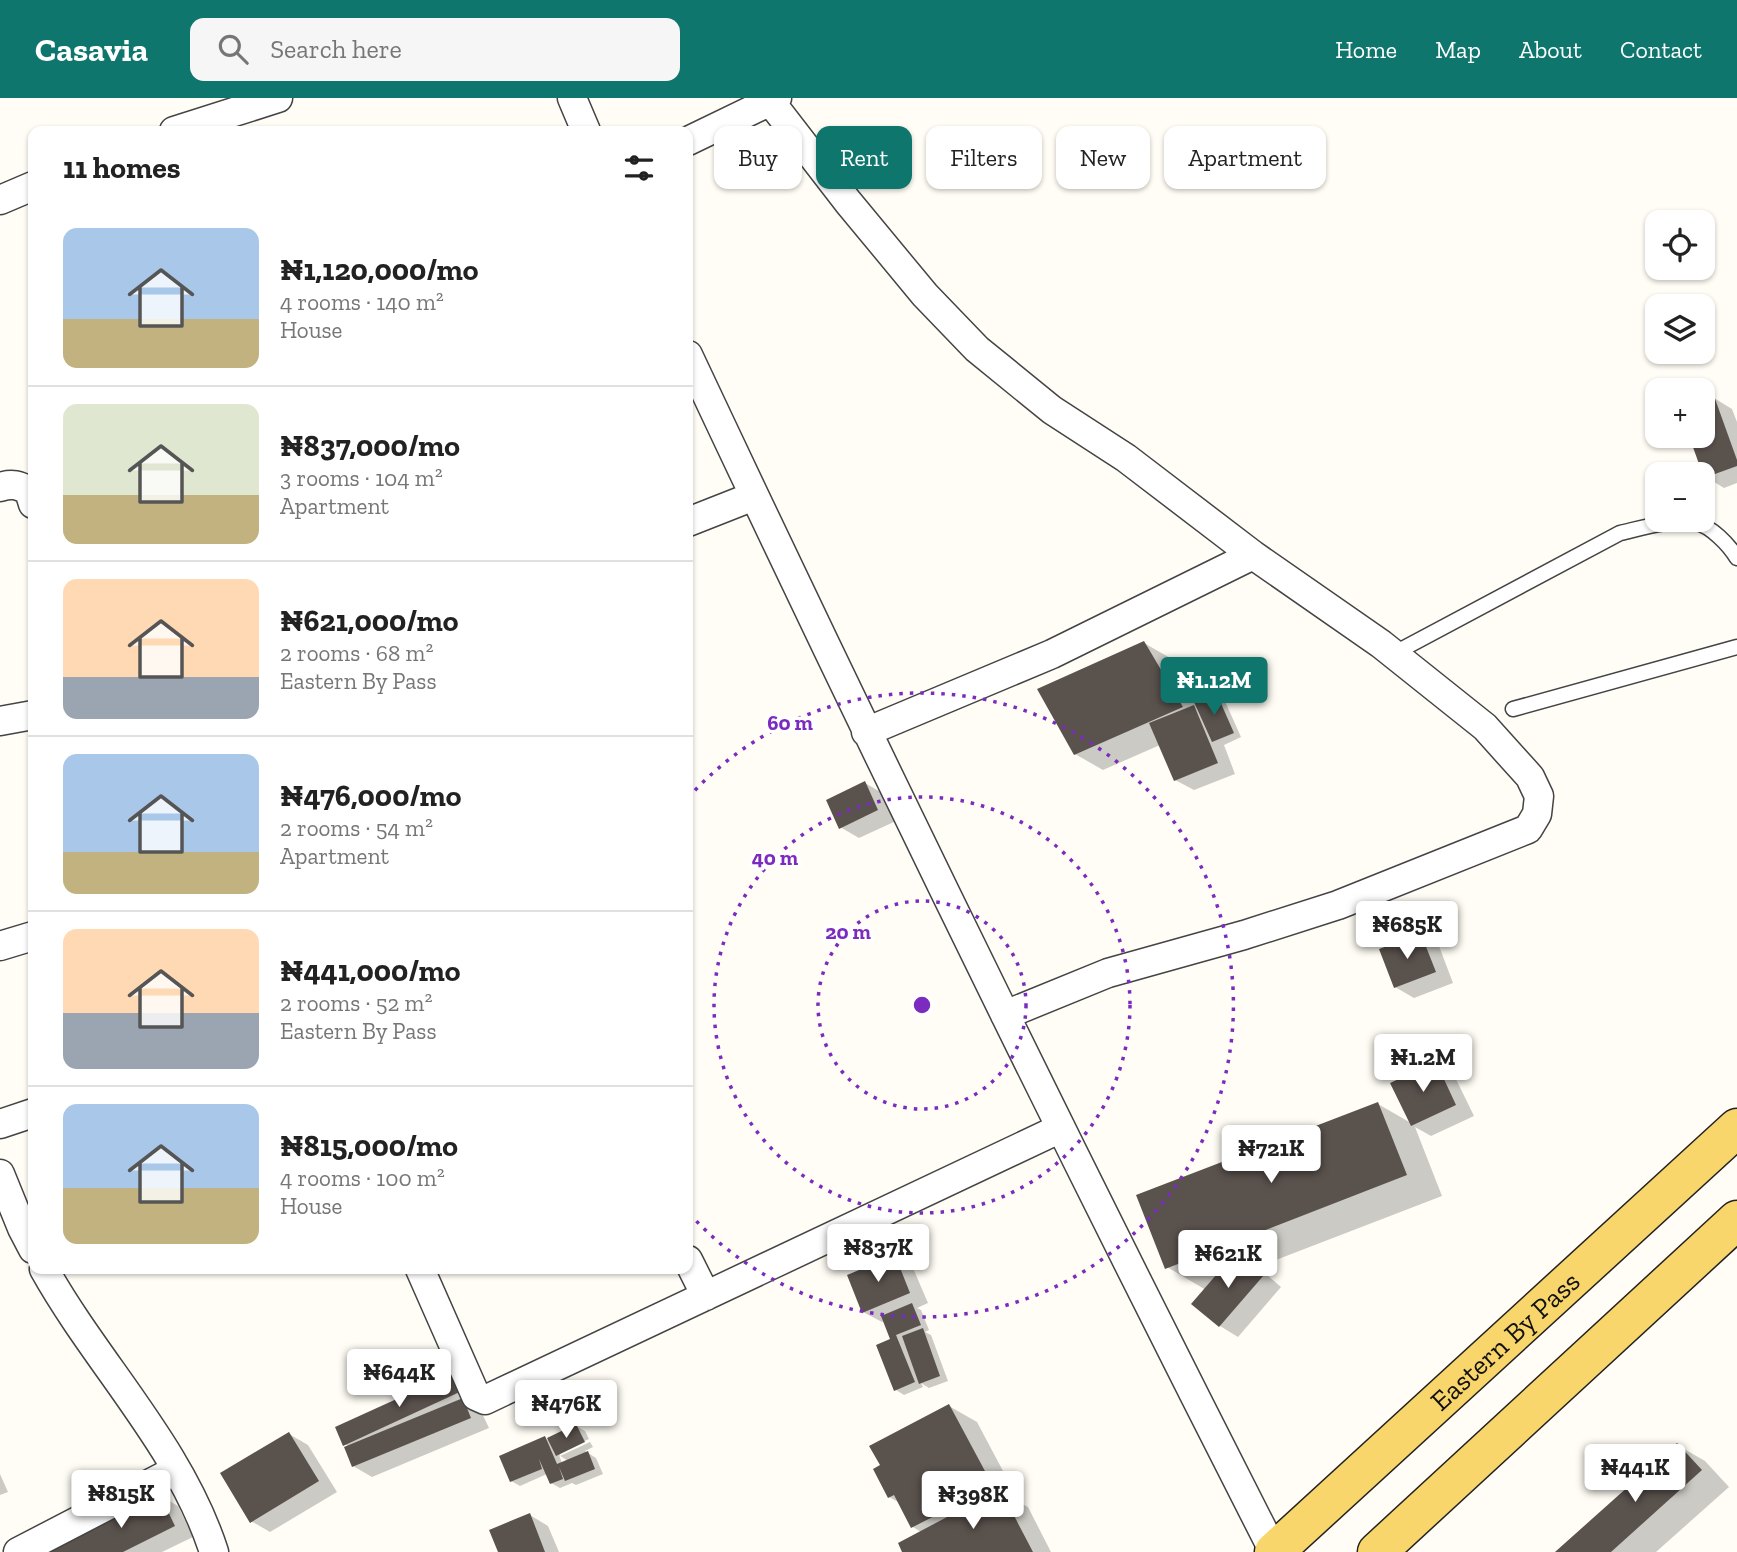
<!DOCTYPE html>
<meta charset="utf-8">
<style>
:root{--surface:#fff;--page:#f6f6f6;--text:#222;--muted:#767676;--line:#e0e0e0;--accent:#0f766e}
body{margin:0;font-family:"Zilla Slab",serif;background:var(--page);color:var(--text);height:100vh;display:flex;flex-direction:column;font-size:26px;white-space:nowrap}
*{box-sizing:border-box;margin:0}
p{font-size:23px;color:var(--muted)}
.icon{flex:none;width:38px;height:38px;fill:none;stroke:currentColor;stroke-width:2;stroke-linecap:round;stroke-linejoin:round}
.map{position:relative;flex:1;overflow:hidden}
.sheet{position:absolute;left:28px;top:28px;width:665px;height:1148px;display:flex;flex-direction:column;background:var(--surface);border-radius:14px;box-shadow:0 2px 5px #0004}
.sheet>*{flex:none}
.banner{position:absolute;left:714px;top:28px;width:665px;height:63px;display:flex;gap:14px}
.tools{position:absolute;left:1645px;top:112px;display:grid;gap:14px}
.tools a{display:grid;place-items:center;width:70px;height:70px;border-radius:14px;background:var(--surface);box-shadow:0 2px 5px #0004;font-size:35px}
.price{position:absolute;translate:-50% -60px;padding:0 16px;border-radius:7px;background:#fff;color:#222;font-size:23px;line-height:46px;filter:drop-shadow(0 2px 4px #0008)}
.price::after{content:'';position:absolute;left:50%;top:42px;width:21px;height:16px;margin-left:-10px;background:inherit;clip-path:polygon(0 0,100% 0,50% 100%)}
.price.active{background:var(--accent);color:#fff}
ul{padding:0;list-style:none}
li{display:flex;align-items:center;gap:21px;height:175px;padding:0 35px}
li+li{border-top:2px solid var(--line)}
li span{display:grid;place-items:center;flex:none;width:196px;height:140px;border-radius:14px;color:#555}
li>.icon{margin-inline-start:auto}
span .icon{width:84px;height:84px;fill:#fffc;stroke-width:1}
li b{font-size:30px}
h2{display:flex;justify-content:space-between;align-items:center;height:84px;padding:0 35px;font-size:30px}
.pill{padding:0 24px;border-radius:14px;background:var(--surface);box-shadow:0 2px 5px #0004;font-size:24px;line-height:63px}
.pill.active{background:var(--accent);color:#fff}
header{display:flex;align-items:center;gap:42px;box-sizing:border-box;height:98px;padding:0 35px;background:var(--accent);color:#fff}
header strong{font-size:33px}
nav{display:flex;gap:38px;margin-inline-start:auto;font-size:24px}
.search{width:490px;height:63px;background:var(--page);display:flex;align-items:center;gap:18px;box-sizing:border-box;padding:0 24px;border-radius:14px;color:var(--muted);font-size:26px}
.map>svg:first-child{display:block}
</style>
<header>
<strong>Casavia</strong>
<div class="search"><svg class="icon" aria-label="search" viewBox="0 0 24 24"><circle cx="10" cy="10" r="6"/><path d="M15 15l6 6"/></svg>Search here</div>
<nav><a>Home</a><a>Map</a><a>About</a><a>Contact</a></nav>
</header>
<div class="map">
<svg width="1737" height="1454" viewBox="0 0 1737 1454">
<rect width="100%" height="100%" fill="#fffdf5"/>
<path fill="#0003" fill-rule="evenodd" d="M1714,300L1732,311L1737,324V385L1724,390L1706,379L1691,338H1703V304Z
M1144,545L1172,561L1198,604L1215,596L1224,601L1241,639L1224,647L1235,676L1194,692L1175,682L1160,647L1103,672L1075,656Z
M865,685L884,696L896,723L859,740L840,729Z
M1421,838L1439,848L1453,885L1414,900L1395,889Z
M1436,966L1454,977L1474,1018L1431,1038L1415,1029L1442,1098L1258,1169L1281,1189L1238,1239L1220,1228L1194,1206L1206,1192L1167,1169L1378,1006L1411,1025Z
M895,1159L913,1170L928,1205L917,1210L921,1212L929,1232L925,1234L931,1237L948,1283L929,1290L921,1285L923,1289L904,1297L896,1292L892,1242L885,1223L882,1224L863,1214Z
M456,1276L481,1313L489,1330L372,1379L353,1368L349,1349L345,1346Z
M949,1308L977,1324L1020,1405L1028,1409L1051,1454H904L921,1434L913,1429L900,1405L889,1399Z
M576,1328L585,1333L589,1341L560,1354V1358L590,1344L593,1349L585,1353L596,1360L603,1376L576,1387L572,1385L560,1390L551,1385L547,1376L520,1388L511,1383L545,1340L548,1342ZM559,1357L568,1363L562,1365Z
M289,1336L308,1347L337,1394L270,1434L251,1423Z
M1677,1347L1705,1363L1729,1389L1656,1454H1560Z
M0,1376L8,1394L0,1397Z
M159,1397L178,1408L193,1439L162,1454H44Z
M530,1417L548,1428L559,1454H500Z"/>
<path fill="#5a524d" d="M1714,298L1737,362V368L1704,380L1689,338H1703V303Z
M1144,543L1183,609L1074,657L1037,591Z
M1216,594L1234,635L1212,644L1194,604Z
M1194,607L1218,665L1174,683L1149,625Z
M865,683L878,712L839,731L826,702Z
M1421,836L1436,874L1394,890L1379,851Z
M1436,964L1456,1007L1411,1028L1390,985Z
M1378,1004L1407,1077L1165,1171L1136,1097Z
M1236,1154L1264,1177L1219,1229L1191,1206Z
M895,1157L910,1195L862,1215L847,1177Z
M912,1205L921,1227L896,1237L915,1284L894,1293L876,1247L890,1241L881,1218Z
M923,1230L940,1278L919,1286L902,1238Z
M456,1274L464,1292L343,1348L335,1329Z
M463,1300L471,1320L352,1369L344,1349Z
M949,1306L993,1388L911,1430L894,1397L888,1400L873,1371L880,1367L869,1348Z
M576,1326L585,1344L556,1358L547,1340Z
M289,1334L319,1383L250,1425L220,1375Z
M545,1338L557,1366L588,1353L595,1371L565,1383L559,1369L563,1381L550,1386L539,1361L542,1371L510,1384L499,1358Z
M1677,1345L1702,1372L1611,1454H1555Z
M1000,1391L1033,1454H902L898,1445Z
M159,1395L175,1428L123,1454H40Z
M530,1415L545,1454H498L489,1432Z"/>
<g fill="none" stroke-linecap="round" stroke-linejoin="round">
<g stroke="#444" stroke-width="17">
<path id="lane" d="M1393,556L1620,435C1642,430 1674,420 1696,425C1711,428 1729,447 1737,460
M1513,611L1737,549"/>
</g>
<g stroke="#444" stroke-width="31">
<path id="street" d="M572,0L586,33
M770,3L848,104L925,197L977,251L1052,312L1126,360L1253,457L1381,546L1485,629L1530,679L1539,698L1537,716L1528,731L1338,807L1244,837L1108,875L1005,917
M174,33L278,0
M688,43L777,0
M0,102L33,88
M688,257C877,659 1072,1058 1274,1454
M0,389C12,385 19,387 29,393L33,406
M688,424L754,398
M0,623L33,617
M866,634L1052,556L1253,457
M0,848L33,838
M0,1026L33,1015
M0,1076L22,1130L33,1151
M688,1162L706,1198
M44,1171C97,1266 180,1348 214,1454
M420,1171L476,1298L485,1302L1061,1030
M18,1454L176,1372"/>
</g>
<g stroke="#222" stroke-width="41">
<g id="primary">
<path id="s1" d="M1274,1454L1737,1030"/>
<path d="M1377,1454L1737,1122"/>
</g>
</g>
<use href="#lane" stroke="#fff" stroke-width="14"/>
<use href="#street" stroke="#fff" stroke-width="28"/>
<use href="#primary" stroke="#f9d66b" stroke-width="38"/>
</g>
<g fill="none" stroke="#7b2cbf" stroke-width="3.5" stroke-dasharray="3.5 7">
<circle cx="922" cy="907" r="104"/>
<circle cx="922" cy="907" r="208"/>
<path d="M688 700A312 312 0 1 1 688 1114"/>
</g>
<g text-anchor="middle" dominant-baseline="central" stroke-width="7" stroke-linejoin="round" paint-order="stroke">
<g font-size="28" fill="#111" stroke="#fff">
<text stroke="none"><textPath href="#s1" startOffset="313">Eastern By Pass</textPath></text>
</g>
</g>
<circle cx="922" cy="907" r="10" fill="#7b2cbf" stroke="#fff" stroke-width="3.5"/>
<g font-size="21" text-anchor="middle" font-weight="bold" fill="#7b2cbf" stroke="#fff" stroke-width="7" stroke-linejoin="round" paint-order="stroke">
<text x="790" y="632">60 m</text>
<text x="775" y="767">40 m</text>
<text x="848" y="841">20 m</text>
</g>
</svg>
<div class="tools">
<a><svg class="icon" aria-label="locate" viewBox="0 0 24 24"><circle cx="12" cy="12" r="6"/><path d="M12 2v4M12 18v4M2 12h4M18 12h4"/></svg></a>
<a><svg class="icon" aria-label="layers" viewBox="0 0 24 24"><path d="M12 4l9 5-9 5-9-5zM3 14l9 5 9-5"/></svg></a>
<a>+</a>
<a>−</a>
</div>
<b class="price active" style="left:1214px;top:619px">₦1.12M</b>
<b class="price" style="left:1407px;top:863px">₦685K</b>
<b class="price" style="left:1423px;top:996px">₦1.2M</b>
<b class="price" style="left:1271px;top:1087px">₦721K</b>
<b class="price" style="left:878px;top:1186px">₦837K</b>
<b class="price" style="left:1228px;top:1192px">₦621K</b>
<b class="price" style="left:399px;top:1311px">₦644K</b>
<b class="price" style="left:566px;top:1342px">₦476K</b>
<b class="price" style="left:1635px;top:1406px">₦441K</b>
<b class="price" style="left:121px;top:1432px">₦815K</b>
<b class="price" style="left:973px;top:1433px">₦398K</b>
<div class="banner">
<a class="pill">Buy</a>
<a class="pill active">Rent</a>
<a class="pill">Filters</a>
<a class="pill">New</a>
<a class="pill">Apartment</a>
</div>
<section class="sheet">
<h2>11 homes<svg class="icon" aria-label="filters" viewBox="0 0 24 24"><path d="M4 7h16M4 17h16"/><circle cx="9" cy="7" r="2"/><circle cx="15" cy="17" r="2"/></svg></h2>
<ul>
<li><span style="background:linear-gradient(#a9c7e8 65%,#c2b280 0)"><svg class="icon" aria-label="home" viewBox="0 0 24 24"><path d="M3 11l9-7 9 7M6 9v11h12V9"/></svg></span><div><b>₦1,120,000/mo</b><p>4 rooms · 140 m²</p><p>House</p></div></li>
<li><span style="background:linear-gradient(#dfe7d0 65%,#c2b280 0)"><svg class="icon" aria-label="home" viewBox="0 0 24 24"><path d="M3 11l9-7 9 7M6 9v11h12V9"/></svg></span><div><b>₦837,000/mo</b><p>3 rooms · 104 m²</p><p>Apartment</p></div></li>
<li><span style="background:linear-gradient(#ffd9b3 70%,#9aa5b1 0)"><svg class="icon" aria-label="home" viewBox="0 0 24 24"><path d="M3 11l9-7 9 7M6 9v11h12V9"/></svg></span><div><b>₦621,000/mo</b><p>2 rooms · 68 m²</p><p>Eastern By Pass</p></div></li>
<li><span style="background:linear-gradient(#a9c7e8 70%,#c2b280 0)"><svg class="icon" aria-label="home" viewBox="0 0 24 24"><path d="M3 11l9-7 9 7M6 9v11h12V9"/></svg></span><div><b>₦476,000/mo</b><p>2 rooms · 54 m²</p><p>Apartment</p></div></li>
<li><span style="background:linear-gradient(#ffd9b3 60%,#9aa5b1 0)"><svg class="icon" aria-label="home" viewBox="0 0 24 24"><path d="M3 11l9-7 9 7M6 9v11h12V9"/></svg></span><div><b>₦441,000/mo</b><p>2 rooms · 52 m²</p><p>Eastern By Pass</p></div></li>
<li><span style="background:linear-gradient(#a9c7e8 60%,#c2b280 0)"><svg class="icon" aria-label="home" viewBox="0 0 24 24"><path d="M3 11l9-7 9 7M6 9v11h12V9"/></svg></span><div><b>₦815,000/mo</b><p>4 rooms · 100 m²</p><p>House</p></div></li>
</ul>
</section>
</div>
